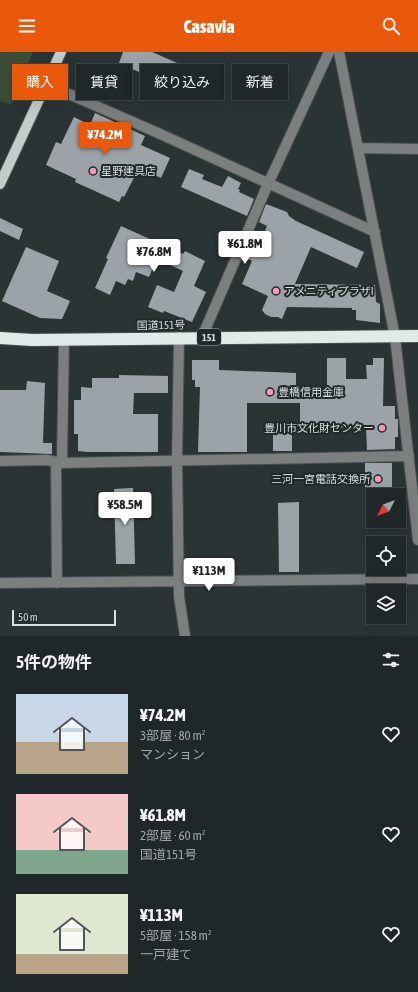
<!DOCTYPE html>
<html lang="ja">
<meta charset="utf-8">
<style>
:root{--surface:#202728;--page:#282f30;--text:#f1f3f6;--muted:#a2a5a8;--line:#3d4445;--accent:#ea580c}
body{margin:0;font-family:"Asap Condensed","Noto Sans JP",sans-serif;background:var(--page);color:var(--text);height:100vh;display:flex;flex-direction:column;font-size:15px;white-space:nowrap}
*{box-sizing:border-box;margin:0}
p{font-size:13px;color:var(--muted)}
.icon{flex:none;width:22px;height:22px;fill:none;stroke:currentColor;stroke-width:2;stroke-linecap:round;stroke-linejoin:round}
.map{position:relative;height:584px;overflow:hidden}
.sheet{display:flex;flex-direction:column;background:var(--surface);flex:1}
.sheet>*{flex:none}
.top-card{position:absolute;left:12px;top:12px;width:394px;height:36px;display:flex;gap:8px}
.needle{width:26px;rotate:228deg}
.tools{position:absolute;left:366px;top:436px;display:grid;gap:8px}
.tools a{display:grid;place-items:center;width:40px;height:40px;border-radius:0px;background:var(--surface);box-shadow:0 4px 16px #0002,0 0 0 1px var(--line);font-size:20px}
.scale{position:absolute;left:12px;bottom:10px;width:104px;box-sizing:border-box;padding-left:4px;border:2px solid #d9dedf;border-top:0;font-size:11px;line-height:14px;white-space:nowrap;color:#d9dedf;-webkit-text-stroke:3px #212a2b;paint-order:stroke}
.price{position:absolute;translate:-50% -34px;padding:0 9px;border-radius:4px;background:#fff;color:#222;font-size:13px;line-height:26px;filter:drop-shadow(0 1px 2px #0008)}
.price::after{content:'';position:absolute;left:50%;top:24px;width:12px;height:9px;margin-left:-6px;background:inherit;clip-path:polygon(0 0,100% 0,50% 100%)}
.price.selected{background:var(--accent);color:#fff}
ul{padding:0;list-style:none}
li{display:flex;align-items:center;gap:12px;height:100px;padding:0 16px}
li span{display:grid;place-items:center;flex:none;width:112px;height:80px;border-radius:0px;color:#555}
li>.icon{margin-inline-start:auto}
span .icon{width:48px;height:48px;fill:#fffc;stroke-width:1}
li b{font-size:17px}
h2{display:flex;justify-content:space-between;align-items:center;height:48px;padding:0 16px;font-size:17px}
.chip{padding:0 14px;border-radius:0px;background:var(--surface);box-shadow:0 4px 16px #0002,0 0 0 1px var(--line);font-size:14px;line-height:36px}
.chip.selected{background:var(--accent);color:#fff}
header{display:flex;justify-content:space-between;align-items:center;height:52px;padding:0 16px;background:var(--accent);color:#fff;font-size:18px;font-weight:800}
.map>svg:first-child{display:block}
</style>
<header><svg class="icon" aria-label="menu" viewBox="0 0 24 24"><path d="M4 6h16M4 12h16M4 18h16"/></svg>Casavia<svg class="icon" aria-label="search" viewBox="0 0 24 24"><circle cx="10" cy="10" r="6"/><path d="M15 15l6 6"/></svg></header>
<div class="map">
<svg width="418" height="584" viewBox="0 0 418 584">
<rect width="100%" height="100%" fill="#2b3435"/>
<path fill="#3b4d38" d="M0,0H33L11,53L0,49Z"/>
<path fill="#9ba3a9" d="M123,0H152L191,17L181,39L119,11Z
M95,61L145,84L141,93L170,106L161,126L139,116L124,145L122,144L119,150L75,130L76,127L46,113L56,90L61,92L74,65L90,73Z
M189,117L204,123L202,127L222,135L228,124L241,131L238,137L240,138L239,140L254,147L247,164L181,135Z
M266,152L287,160L289,164L296,169L364,200L357,216L311,195L295,232L375,233L376,250L380,252V271L356,268V258H352V256L287,255L282,267L278,265H271L265,262L262,258L268,244L242,232L252,209L246,206L252,192L258,195L267,174L259,170Z
M0,166L23,177L19,188L0,179Z
M121,174L183,202L185,199L205,209L194,234L206,240L192,270L164,259L163,261L148,255L157,233L174,240L183,219L157,207L149,225L136,220L133,229L128,227L125,233L116,229L110,243L95,236L108,207L106,206Z
M26,195L59,209L47,239L70,249L62,267L40,266L2,249Z
M327,306H346V327H367L366,313H373V306H384L383,354H395V367H398V385H395V397L367,398L366,376L316,375V379L300,378V351H247V400H198L200,335H195V328H192V308H219V318L296,321V336H327Z
M119,323L168,324V341H134L133,362H158V400H88L78,399V382H74V348H81V335L92,336V326H119Z
M27,329L45,331L43,391H52V402L0,400V338H26Z
M273,375H292V399H273Z
M365,411H392V443H365Z
M133,436L135,512H116L114,437Z
M299,450V520H279L278,451Z"/>
<g fill="none" stroke-linecap="round" stroke-linejoin="round">
<g stroke="#474f50" stroke-width="12">
<path id="minor" d="M339,0L395,285L418,488
M46,32L158,81L375,180
M359,96L418,97
M179,285L177,409L179,544L185,584
M202,285L268,132L329,0
M0,409L47,408L62,411L409,404
M56,411L57,531
M62,411L64,287
M0,531L418,527"/>
</g>
<g stroke="#474f50" stroke-width="12">
<path id="major" d="M0,132L61,0"/>
</g>
<g stroke="#474f50" stroke-width="14">
<path id="highway" d="M0,286L32,288L418,284"/>
</g>
<use href="#minor" stroke="#7b7f7e" stroke-width="10"/>
<use href="#major" stroke="#c3ccc9" stroke-width="10"/>
<use href="#highway" stroke="#e0ebe7" stroke-width="12"/>
</g>
<g fill="#f39aac" stroke="#212a2b" stroke-width="1.5">
<circle cx="93" cy="119" r="4"/>
<circle cx="276" cy="239" r="4"/>
<circle cx="270" cy="340" r="4"/>
<circle cx="382" cy="376" r="4"/>
<circle cx="378" cy="427" r="4"/>
</g>
<g text-anchor="middle" dominant-baseline="central" stroke-width="4" stroke-linejoin="round" paint-order="stroke">
<rect fill="#212a2b" stroke="#a2a8a9" stroke-width="1" x="197" y="277" width="24" height="16" rx="3"/>
<g font-size="10" font-weight="bold" fill="#d9dedf">
<text x="209" y="285">151</text>
</g>
<g font-size="11" fill="#d9dedf" stroke="#212a2b" text-anchor="start">
<text x="101" y="119">星野建具店</text>
<text x="284" y="239">アメニティプラザI</text>
<text x="278" y="340">豊橋信用金庫</text>
<text x="374" y="376" text-anchor="end">豊川市文化財センター</text>
<text x="370" y="427" text-anchor="end">三河一宮電話交換所</text>
</g>
<g font-size="11" fill="#d9dedf" stroke="#212a2b">
<text transform="translate(161 273) rotate(-1)">国道151号</text>
</g>
</g>
</svg>
<div class="tools">
<a><svg class="needle" viewBox="-14 -14 28 28"><path d="M0-13l5 13h-10z" fill="#e53935"/><path d="M0 13l5-13h-10z" fill="#a2a5a8"/></svg></a>
<a><svg class="icon" aria-label="locate" viewBox="0 0 24 24"><circle cx="12" cy="12" r="6"/><path d="M12 2v4M12 18v4M2 12h4M18 12h4"/></svg></a>
<a><svg class="icon" aria-label="layers" viewBox="0 0 24 24"><path d="M12 4l9 5-9 5-9-5zM3 14l9 5 9-5"/></svg></a>
</div>
<div class="scale">50 m</div>
<b class="price selected" style="left:105px;top:104px">¥74.2M</b>
<b class="price" style="left:245px;top:213px">¥61.8M</b>
<b class="price" style="left:154px;top:221px">¥76.8M</b>
<b class="price" style="left:125px;top:474px">¥58.5M</b>
<b class="price" style="left:209px;top:540px">¥113M</b>
<div class="top-card">
<a class="chip selected">購入</a>
<a class="chip">賃貸</a>
<a class="chip">絞り込み</a>
<a class="chip">新着</a>
</div>
</div>
<section class="sheet">
<h2>5件の物件<svg class="icon" aria-label="filters" viewBox="0 0 24 24"><path d="M4 7h16M4 17h16"/><circle cx="9" cy="7" r="2"/><circle cx="15" cy="17" r="2"/></svg></h2>
<ul>
<li><span style="background:linear-gradient(#c9d6e8 60%,#b9a48a 0)"><svg class="icon" aria-label="home" viewBox="0 0 24 24"><path d="M3 11l9-7 9 7M6 9v11h12V9"/></svg></span><div><b>¥74.2M</b><p>3部屋 · 80 m²</p><p>マンション</p></div><svg class="icon" aria-label="heart" viewBox="0 0 24 24"><path d="M12 20l-8-8c-3-5 5-10 8-4 3-6 11-1 8 4z"/></svg></li>
<li><span style="background:linear-gradient(#f6c9c9 70%,#7fa58c 0)"><svg class="icon" aria-label="home" viewBox="0 0 24 24"><path d="M3 11l9-7 9 7M6 9v11h12V9"/></svg></span><div><b>¥61.8M</b><p>2部屋 · 60 m²</p><p>国道151号</p></div><svg class="icon" aria-label="heart" viewBox="0 0 24 24"><path d="M12 20l-8-8c-3-5 5-10 8-4 3-6 11-1 8 4z"/></svg></li>
<li><span style="background:linear-gradient(#dfe7d0 75%,#b9a48a 0)"><svg class="icon" aria-label="home" viewBox="0 0 24 24"><path d="M3 11l9-7 9 7M6 9v11h12V9"/></svg></span><div><b>¥113M</b><p>5部屋 · 158 m²</p><p>一戸建て</p></div><svg class="icon" aria-label="heart" viewBox="0 0 24 24"><path d="M12 20l-8-8c-3-5 5-10 8-4 3-6 11-1 8 4z"/></svg></li>
</ul>
</section>
